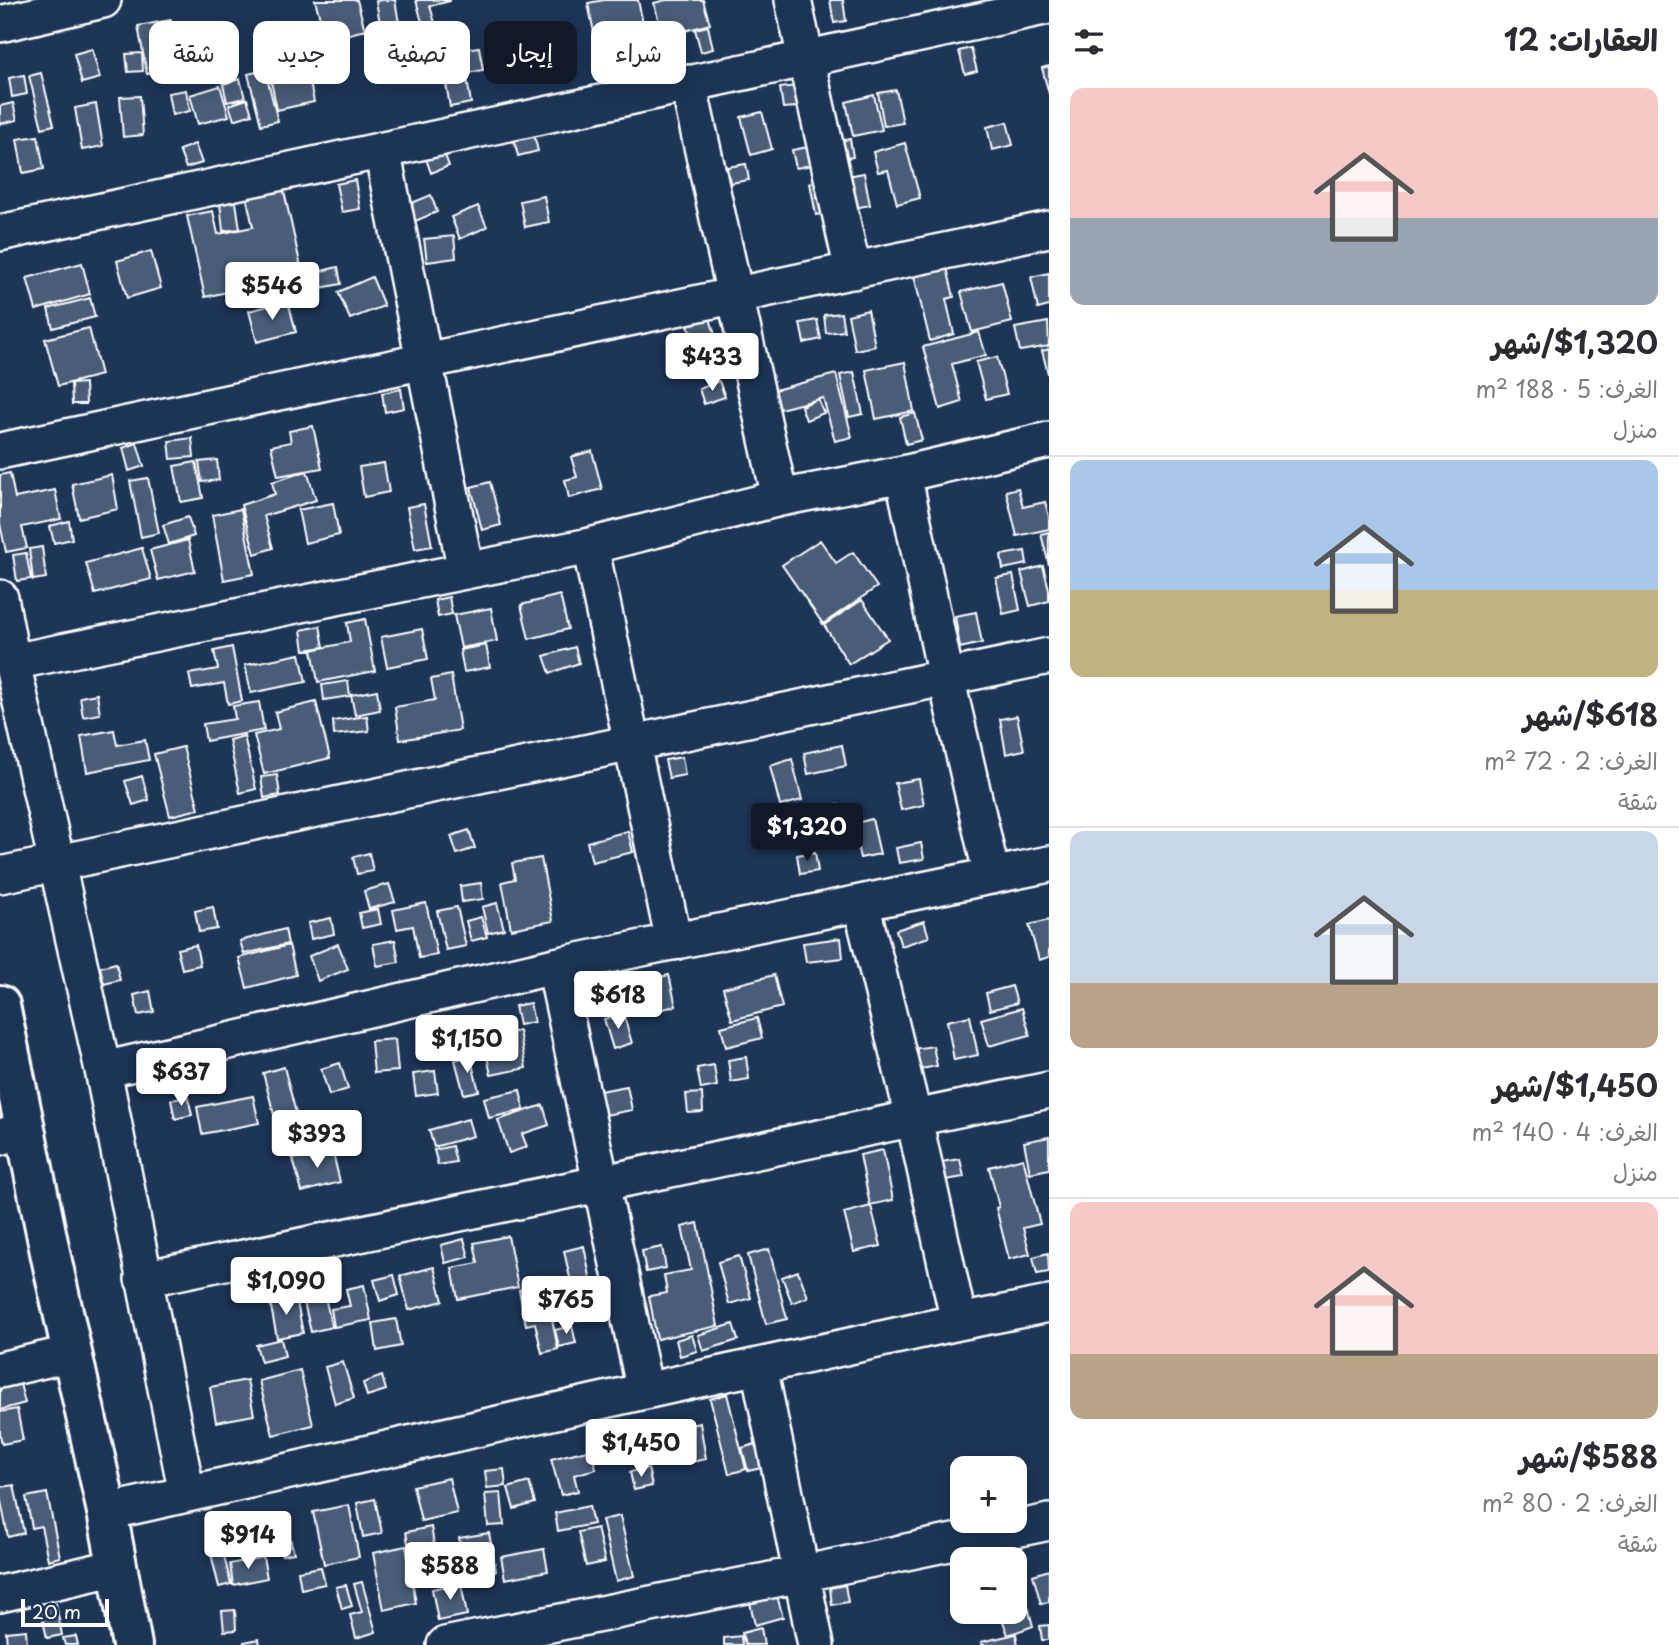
<!DOCTYPE html>
<html lang="ar">
<meta charset="utf-8">
<style>
:root{--surface:#fff;--page:#f2f2f3;--text:#2b2b33;--muted:#7c7c81;--line:#e1e1e2;--accent:#111827}
body{margin:0;font-family:"Playpen Sans","Playpen Sans Arabic",sans-serif;background:var(--page);color:var(--text);direction:rtl;height:100vh;display:flex;flex-direction:column;font-size:26px;white-space:nowrap}
*{box-sizing:border-box;margin:0}
p{font-size:23px;color:var(--muted)}
.icon{flex:none;width:38px;height:38px;fill:none;stroke:currentColor;stroke-width:2;stroke-linecap:round;stroke-linejoin:round}
.map{position:relative;flex:1;overflow:hidden;direction:ltr}
.details{display:flex;flex-direction:column;background:var(--surface);width:630px}
.details>*{flex:none}
.hud{position:absolute;left:21px;top:21px;width:665px;height:63px;direction:rtl;display:flex;gap:14px}
.tools{position:absolute;left:950px;top:1456px;display:grid;gap:14px}
.tools a{display:grid;place-items:center;width:77px;height:77px;border-radius:14px;background:var(--surface);box-shadow:0 4px 18px #0003;font-size:35px}
.scale{position:absolute;left:21px;bottom:18px;width:88px;box-sizing:border-box;padding-left:7px;border:4px solid #fff;border-top:0;font-size:19px;line-height:24px;white-space:nowrap;color:#fff;-webkit-text-stroke:5px #1d3557;paint-order:stroke}
.price{position:absolute;translate:-50% -60px;padding:0 16px;border-radius:7px;background:#fff;color:#222;font-size:23px;line-height:46px;filter:drop-shadow(0 2px 4px #0008)}
.price::after{content:'';position:absolute;left:50%;top:42px;width:21px;height:16px;margin-left:-10px;background:inherit;clip-path:polygon(0 0,100% 0,50% 100%)}
.price.on{background:var(--accent);color:#fff}
ul{padding:0;list-style:none}
li{display:grid;align-content:center;gap:14px;height:371px;padding:0 21px}
li+li{border-top:2px solid var(--line)}
li span{display:grid;place-items:center;height:217px;border-radius:14px;color:#555}
li>.icon{margin-inline-start:auto}
span .icon{width:126px;height:126px;fill:#fffc;stroke-width:1}
li b{font-size:30px}
h2{display:flex;justify-content:space-between;align-items:center;height:84px;padding:0 21px;font-size:30px}
.pill{padding:0 24px;border-radius:14px;background:var(--surface);box-shadow:0 4px 18px #0003;font-size:24px;line-height:63px}
.pill.on{background:var(--accent);color:#fff}
main{display:flex;flex:1;min-height:0}
.map>svg:first-child{display:block}
</style>
<main>
<section class="details">
<h2>العقارات: 12<svg class="icon" aria-label="filters" viewBox="0 0 24 24"><path d="M4 7h16M4 17h16"/><circle cx="9" cy="7" r="2"/><circle cx="15" cy="17" r="2"/></svg></h2>
<ul>
<li><span style="background:linear-gradient(#f6c9c9 60%,#9aa5b1 0)"><svg class="icon" aria-label="home" viewBox="0 0 24 24"><path d="M3 11l9-7 9 7M6 9v11h12V9"/></svg></span><div><b>$1,320/شهر</b><p>الغرف: 5 · 188 m²</p><p>منزل</p></div></li>
<li><span style="background:linear-gradient(#a9c7e8 60%,#c2b280 0)"><svg class="icon" aria-label="home" viewBox="0 0 24 24"><path d="M3 11l9-7 9 7M6 9v11h12V9"/></svg></span><div><b>$618/شهر</b><p>الغرف: 2 · 72 m²</p><p>شقة</p></div></li>
<li><span style="background:linear-gradient(#c9d6e8 70%,#b9a48a 0)"><svg class="icon" aria-label="home" viewBox="0 0 24 24"><path d="M3 11l9-7 9 7M6 9v11h12V9"/></svg></span><div><b>$1,450/شهر</b><p>الغرف: 4 · 140 m²</p><p>منزل</p></div></li>
<li><span style="background:linear-gradient(#f6c9c9 70%,#b9a48a 0)"><svg class="icon" aria-label="home" viewBox="0 0 24 24"><path d="M3 11l9-7 9 7M6 9v11h12V9"/></svg></span><div><b>$588/شهر</b><p>الغرف: 2 · 80 m²</p><p>شقة</p></div></li>
</ul>
</section>
<div class="map">
<svg width="1049" height="1645" viewBox="0 0 1049 1645">
<rect width="100%" height="100%" fill="#1d3557"/>
<filter id="ink" filterUnits="userSpaceOnUse"><feTurbulence type="fractalNoise" baseFrequency=".0143" numOctaves="2"/><feDisplacementMap in="SourceGraphic" scale="14" xChannelSelector="R" yChannelSelector="G"/><feConvolveMatrix kernelMatrix="1 2 1 2 8 2 1 2 1" color-interpolation-filters="sRGB"/></filter>
<g filter="url(#ink)">
<path fill="#4a5d79" stroke="#fff" stroke-width="2" d="M315,0H357L365,30L326,40Z
M383,0H395L404,52L372,58L368,32L381,29L376,1Z
M416,0H450V1L430,6L435,23L423,26Z
M604,0H638L647,42L632,45L637,70L603,77L588,3Z
M666,0H703L710,24L663,37L654,3Z
M830,0H843L846,21L834,23Z
M171,20L179,69L147,74L138,26Z
M300,20L304,39L285,43L281,24Z
M708,26L713,49L701,52L695,29Z
M479,47L483,70L463,74L459,50Z
M971,48L977,71L965,74L959,51Z
M92,49L100,78L82,83L74,54Z
M142,53L143,71L128,72L126,54Z
M305,58L314,102L277,110L268,66Z
M1049,66V94L1042,68Z
M265,70L278,121L261,125L248,74Z
M41,73L54,125L42,128L29,76Z
M24,75L27,94L12,97L9,78Z
M240,79L245,98L227,102L223,84Z
M467,79L471,103L450,107L446,84Z
M220,86L229,116L198,124L190,95Z
M796,86L798,107L783,108L780,88Z
M186,90L190,111L172,115L168,93Z
M896,90L903,123L884,126L878,93Z
M874,95L882,130L853,136L846,102Z
M140,96L143,135L123,137L120,97Z
M247,99L252,114L234,120L229,105Z
M13,103L17,120L0,124V106Z
M96,104L103,146L82,150L75,108Z
M762,112L772,149L751,155L741,117Z
M1007,122L1013,145L992,150L987,127Z
M532,127L538,151L518,156L512,132Z
M38,136L44,169L23,173L17,139Z
M850,139L853,157L796,168L792,150Z
M905,143L920,198L897,204L888,170L878,172L873,152Z
M195,144L202,163L186,168L179,150Z
M443,150L449,166L431,173L425,156Z
M746,164L749,180L730,183L727,167Z
M864,173L870,205L816,215L810,183Z
M355,180L360,209L342,212L336,184Z
M283,187L307,294L279,300L275,281L205,297L187,216L213,211L218,234L253,227L246,195Z
M431,195L437,212L413,222L407,205Z
M544,196L549,222L525,227L520,201Z
M236,202L240,229L223,231L220,203Z
M478,206L487,227L460,239L451,217Z
M454,236L456,258L427,262L424,239Z
M151,251L161,288L127,298L117,261Z
M82,263L90,294L36,310L27,278Z
M338,267L341,284L320,288L317,272Z
M947,268L954,297L946,299L954,334L930,341L914,276Z
M1049,273V306L1038,309L1031,277Z
M372,277L384,306L350,319L338,292Z
M1002,282L1012,322L972,332L961,292Z
M90,298L95,317L53,328L48,309Z
M288,301L296,332L257,342L249,311Z
M868,310L875,346L855,350L848,315Z
M841,313L844,331L826,333L824,315Z
M710,318L715,335L694,342L688,325Z
M817,320L821,339L804,343L800,323Z
M1048,322L1049,346L1020,351L1015,328Z
M89,328L101,375L58,386L45,339Z
M979,332L986,355L952,364L962,402L940,409L923,347Z
M1049,349V377L1042,351Z
M997,357L1007,394L986,399L976,362Z
M905,362L914,411L876,419L866,370Z
M854,372L863,414L849,417L840,375Z
M836,374L852,437L835,441L823,398L780,409L775,390Z
M719,381L725,397L704,404L699,389Z
M85,383L86,404H72L71,384Z
M401,389L404,408L385,412L382,393Z
M818,399L824,413L806,420L801,406Z
M915,413L922,440L906,444L900,417Z
M313,426L322,468L278,476L271,446L291,442L289,431Z
M192,438L194,457L171,459L169,441Z
M137,443L144,466L129,471L123,448Z
M592,451L602,489L569,498L565,480L577,477L571,457Z
M217,460L219,480L202,482L199,462Z
M196,462L203,498L181,502L174,466Z
M384,463L389,492L364,497L359,467Z
M307,471L316,500L264,516L273,548L255,554L241,505L275,494L272,482Z
M10,473L15,498L55,490L61,519L22,527L27,548L6,552L0,524V475Z
M112,475L118,509L79,518L72,484Z
M148,478L159,533L141,537L130,481Z
M490,482L501,525L482,530L471,487Z
M1018,488L1023,507L1045,502L1049,517V529L1017,536L1006,491Z
M333,503L339,535L305,543L298,510Z
M424,504L432,546L415,549L407,507Z
M241,509L254,574L224,580L212,515Z
M188,517L194,536L169,544L163,525Z
M69,521L72,539L54,543L50,526Z
M1049,532V565L1041,534Z
M188,540L195,571L158,580L150,550Z
M820,540L836,563L853,552L877,587L823,624L782,565Z
M42,547L46,578L33,580L29,549Z
M142,548L151,579L95,594L86,563Z
M1025,551L1027,564L1003,569L1001,555Z
M26,553L31,579L17,581L13,555Z
M1043,566L1049,589V601L1030,606L1021,572Z
M1013,575L1020,610L1003,614L996,578Z
M560,595L568,629L529,639L521,605Z
M449,597L452,614L438,617L435,600Z
M862,600L888,639L849,664L824,625Z
M491,608L497,641L461,648L454,615Z
M976,612L982,643L960,648L955,616Z
M365,619L375,671L318,682L312,650L350,642L347,623Z
M320,626L324,647L304,650L301,630Z
M422,629L428,659L387,667L381,637Z
M486,645L490,667L464,672L460,650Z
M232,647L242,701L228,704L224,683L192,689L189,674L218,669L214,651Z
M575,647L579,663L550,673L544,656Z
M300,654L306,682L251,693L245,665Z
M451,675L460,730L400,740L395,707L435,700L431,679Z
M348,681L350,696L324,700L322,685Z
M377,690L380,710L355,715L351,695Z
M97,694L100,714L83,717L80,697Z
M259,702L264,730L206,741L203,724L235,719L233,706Z
M316,702L330,758L264,774L254,735L279,729L275,712Z
M367,716L369,731L334,735L333,721Z
M1017,716L1024,750L1006,754L1000,719Z
M114,730L117,745L145,740L149,760L87,772L81,736Z
M244,736L256,789L240,793L229,740Z
M842,745L846,766L808,774L804,753Z
M183,747L199,809L170,816L154,754Z
M682,757L685,775L669,778L665,760Z
M792,759L802,800L780,806L770,766Z
M277,775L280,795L264,798L261,777Z
M142,776L149,800L133,805L125,781Z
M919,779L924,805L901,810L895,783Z
M838,805L842,822L817,828L813,811Z
M872,819L880,854L860,858L852,824Z
M469,830L475,848L457,854L451,836Z
M628,831L633,852L592,862L587,842Z
M921,843L924,859L899,863L896,848Z
M815,852L818,871L800,874L797,855Z
M369,853L373,871L357,874L353,857Z
M541,858L553,921L511,929L502,882L515,879L512,863Z
M481,883L483,899L462,902L460,886Z
M389,884L395,902L369,909L364,891Z
M426,903L437,955L419,958L413,926L397,929L393,910Z
M497,903L504,929L488,933L482,907Z
M213,907L217,929L199,932L195,911Z
M457,907L466,946L446,950L437,911Z
M378,909L381,924L362,928L359,913Z
M481,917L487,937L471,941L466,921Z
M331,918L334,934L311,939L308,923Z
M1049,920V957L1039,960L1029,925Z
M924,921L929,937L901,946L896,930Z
M285,929L288,944L244,954L240,941Z
M841,938L843,958L806,962L803,943Z
M395,940L399,962L377,966L373,944Z
M338,944L348,969L318,981L309,956Z
M196,945L200,965L182,969L177,949Z
M289,945L296,975L247,988L239,958Z
M116,963L120,980L104,984L100,967Z
M669,975L676,1006L654,1011L647,980Z
M774,975L782,1007L732,1020L723,988Z
M613,985L620,1007L604,1011L598,990Z
M1012,986L1017,1003L990,1010L986,993Z
M150,991L154,1012L138,1015L134,995Z
M530,1003L534,1022L519,1025L515,1006Z
M1022,1008L1030,1035L989,1046L981,1019Z
M623,1013L632,1043L613,1049L604,1019Z
M970,1016L978,1055L954,1060L947,1021Z
M757,1018L762,1038L726,1047L721,1027Z
M519,1031L526,1068L491,1075L483,1038Z
M395,1039L398,1071L374,1073L371,1041Z
M933,1046L937,1066L916,1070L912,1049Z
M470,1056L479,1091L464,1094L455,1060Z
M746,1057L749,1079L731,1082L728,1060Z
M340,1063L348,1089L329,1095L321,1069Z
M714,1065L717,1086L701,1089L697,1068Z
M284,1067L297,1117L276,1122L263,1073Z
M435,1071L438,1093L416,1096L413,1074Z
M627,1086L632,1110L605,1115L600,1091Z
M520,1090L524,1110L489,1118L484,1098Z
M702,1093L703,1112L688,1113L686,1094Z
M253,1096L259,1123L202,1134L197,1107Z
M188,1097L192,1115L175,1119L171,1100Z
M543,1105L549,1125L522,1134L527,1147L509,1153L498,1120Z
M329,1116L332,1132L314,1136L317,1152L292,1157L289,1141L305,1138L301,1122Z
M468,1119L473,1136L434,1147L429,1130Z
M1049,1137V1169L1030,1173L1024,1142Z
M452,1146L456,1162L438,1165L434,1150Z
M332,1149L340,1182L302,1192L293,1159Z
M883,1150L893,1200L870,1205L860,1155Z
M1023,1158L1040,1224L1023,1228L1030,1254L1009,1259L996,1208L999,1207L989,1167Z
M960,1159L964,1177L945,1180L941,1162Z
M871,1206L881,1246L854,1252L844,1213Z
M698,1223L718,1326L657,1339L649,1296L667,1293L664,1275L691,1270L682,1227Z
M508,1236L518,1287L458,1299L452,1268L478,1263L474,1243Z
M464,1239L469,1257L445,1263L441,1245Z
M584,1246L593,1292L574,1296L564,1251Z
M662,1247L666,1268L646,1272L642,1251Z
M769,1249L787,1319L766,1324L748,1255Z
M1048,1253L1049,1272L1037,1274L1033,1257Z
M739,1256L751,1298L729,1304L718,1262Z
M434,1267L443,1301L409,1310L400,1276Z
M798,1271L808,1297L792,1303L782,1277Z
M394,1275L399,1295L380,1301L374,1280Z
M545,1284L558,1349L542,1353L535,1323L526,1325L519,1290Z
M364,1285L371,1320L334,1327L331,1309L350,1306L346,1289Z
M324,1293L332,1327L311,1332L303,1298Z
M594,1296L598,1316L578,1320L574,1301Z
M296,1297L303,1333L277,1338L270,1302Z
M396,1319L401,1346L377,1351L373,1323Z
M733,1324L738,1340L703,1351L698,1335Z
M572,1326L576,1343L559,1347L555,1330Z
M692,1335L697,1351L680,1356L676,1340Z
M281,1339L285,1356L261,1362L256,1345Z
M343,1362L354,1398L335,1404L325,1367Z
M300,1370L313,1425L273,1435L259,1381Z
M382,1376L386,1390L367,1396L363,1383Z
M19,1380L25,1403L0,1410V1384Z
M247,1380L254,1415L216,1422L210,1387Z
M727,1394L746,1469L729,1474L710,1399Z
M17,1409L23,1440L2,1444L0,1435V1412Z
M700,1423L706,1459L686,1463L680,1427Z
M759,1443L766,1467L748,1471L742,1448Z
M591,1449L596,1469L574,1475L578,1491L561,1495L551,1459Z
M648,1468L652,1486L634,1490L630,1472Z
M504,1469L506,1486L487,1488L485,1471Z
M449,1478L457,1513L421,1521L413,1486Z
M529,1482L535,1503L514,1509L508,1488Z
M14,1485L24,1533L8,1537L0,1496V1487Z
M47,1493L60,1557L48,1560L41,1526L32,1528L26,1497Z
M501,1493L504,1525L488,1526L485,1494Z
M375,1499L382,1533L363,1537L357,1503Z
M349,1505L359,1557L324,1564L313,1512Z
M589,1506L593,1524L558,1531L555,1513Z
M620,1516L634,1576L616,1581L602,1520Z
M284,1517L294,1553L282,1555L273,1520Z
M431,1527L436,1555L411,1560L406,1532Z
M597,1528L605,1562L586,1566L578,1532Z
M489,1533L496,1571L466,1577L459,1538Z
M406,1546L416,1603L384,1610L373,1553Z
M222,1548L231,1584L219,1587L210,1550Z
M544,1549L548,1571L505,1579L501,1557Z
M263,1557L267,1578L233,1585L230,1564Z
M321,1567L325,1584L301,1589L298,1571Z
M1049,1570V1602L1041,1604L1033,1575Z
M362,1582L376,1632L356,1638L350,1615L362,1612L354,1584Z
M461,1583L467,1615L438,1621L432,1589Z
M346,1585L352,1606L342,1609L336,1587Z
M845,1585L848,1602L832,1605L830,1588Z
M777,1596L783,1617L755,1625L750,1603Z
M56,1604L62,1635L47,1638L40,1607Z
M1028,1607L1033,1626L1008,1635L1001,1616Z
M235,1610L236,1630L224,1631L222,1611Z
M1049,1625V1640H1042L1040,1626Z
M761,1628L764,1645H745L742,1633Z
M26,1630L27,1645H7L6,1632Z
M1016,1634L1018,1645H982L981,1642Z
M76,1636L78,1645H65L63,1638Z
M741,1636L742,1645H724V1638Z
M259,1639L260,1645H244V1642Z"/>
<g fill="none" stroke-linecap="round" stroke-linejoin="round">
<g stroke="#fff" stroke-width="40">
<path id="street" d="M793,0L853,271
M0,24L103,0
M688,83L780,498
M382,150L466,571
M0,233L1049,6
M0,451L1049,229
M903,474L946,677L992,876
M590,546L674,942
M0,598L12,662L103,1070L187,1494
M12,662L590,546L780,498L903,474L1049,440
M0,875L1049,656
M861,903L914,1119L959,1322
M555,966L645,1391
M103,1070L555,966L1049,864
M0,1137L25,1130
M143,1279L1049,1090
M759,1367L816,1645
M0,1370L73,1353
M107,1512L645,1391L959,1322L1049,1304
M0,1594L118,1567
M445,1645L801,1574L1049,1522"/>
</g>
<g stroke="#fff" stroke-width="44">
<path id="highway" d="M0,1005L51,1257L107,1512L132,1645"/>
</g>
<use href="#street" stroke="#1d3557" stroke-width="35"/>
<use href="#highway" stroke="#1d3557" stroke-width="38"/>
</g>
</g>
</svg>
<div class="tools">
<a>+</a>
<a>−</a>
</div>
<div class="scale">20 m</div>
<b class="price" style="left:272px;top:322px">$546</b>
<b class="price" style="left:712px;top:393px">$433</b>
<b class="price on" style="left:807px;top:863px">$1,320</b>
<b class="price" style="left:618px;top:1031px">$618</b>
<b class="price" style="left:467px;top:1075px">$1,150</b>
<b class="price" style="left:181px;top:1108px">$637</b>
<b class="price" style="left:317px;top:1170px">$393</b>
<b class="price" style="left:286px;top:1317px">$1,090</b>
<b class="price" style="left:566px;top:1336px">$765</b>
<b class="price" style="left:641px;top:1479px">$1,450</b>
<b class="price" style="left:248px;top:1571px">$914</b>
<b class="price" style="left:450px;top:1602px">$588</b>
<div class="hud">
<a class="pill">شراء</a>
<a class="pill on">إيجار</a>
<a class="pill">تصفية</a>
<a class="pill">جديد</a>
<a class="pill">شقة</a>
</div>
</div>
</main>
